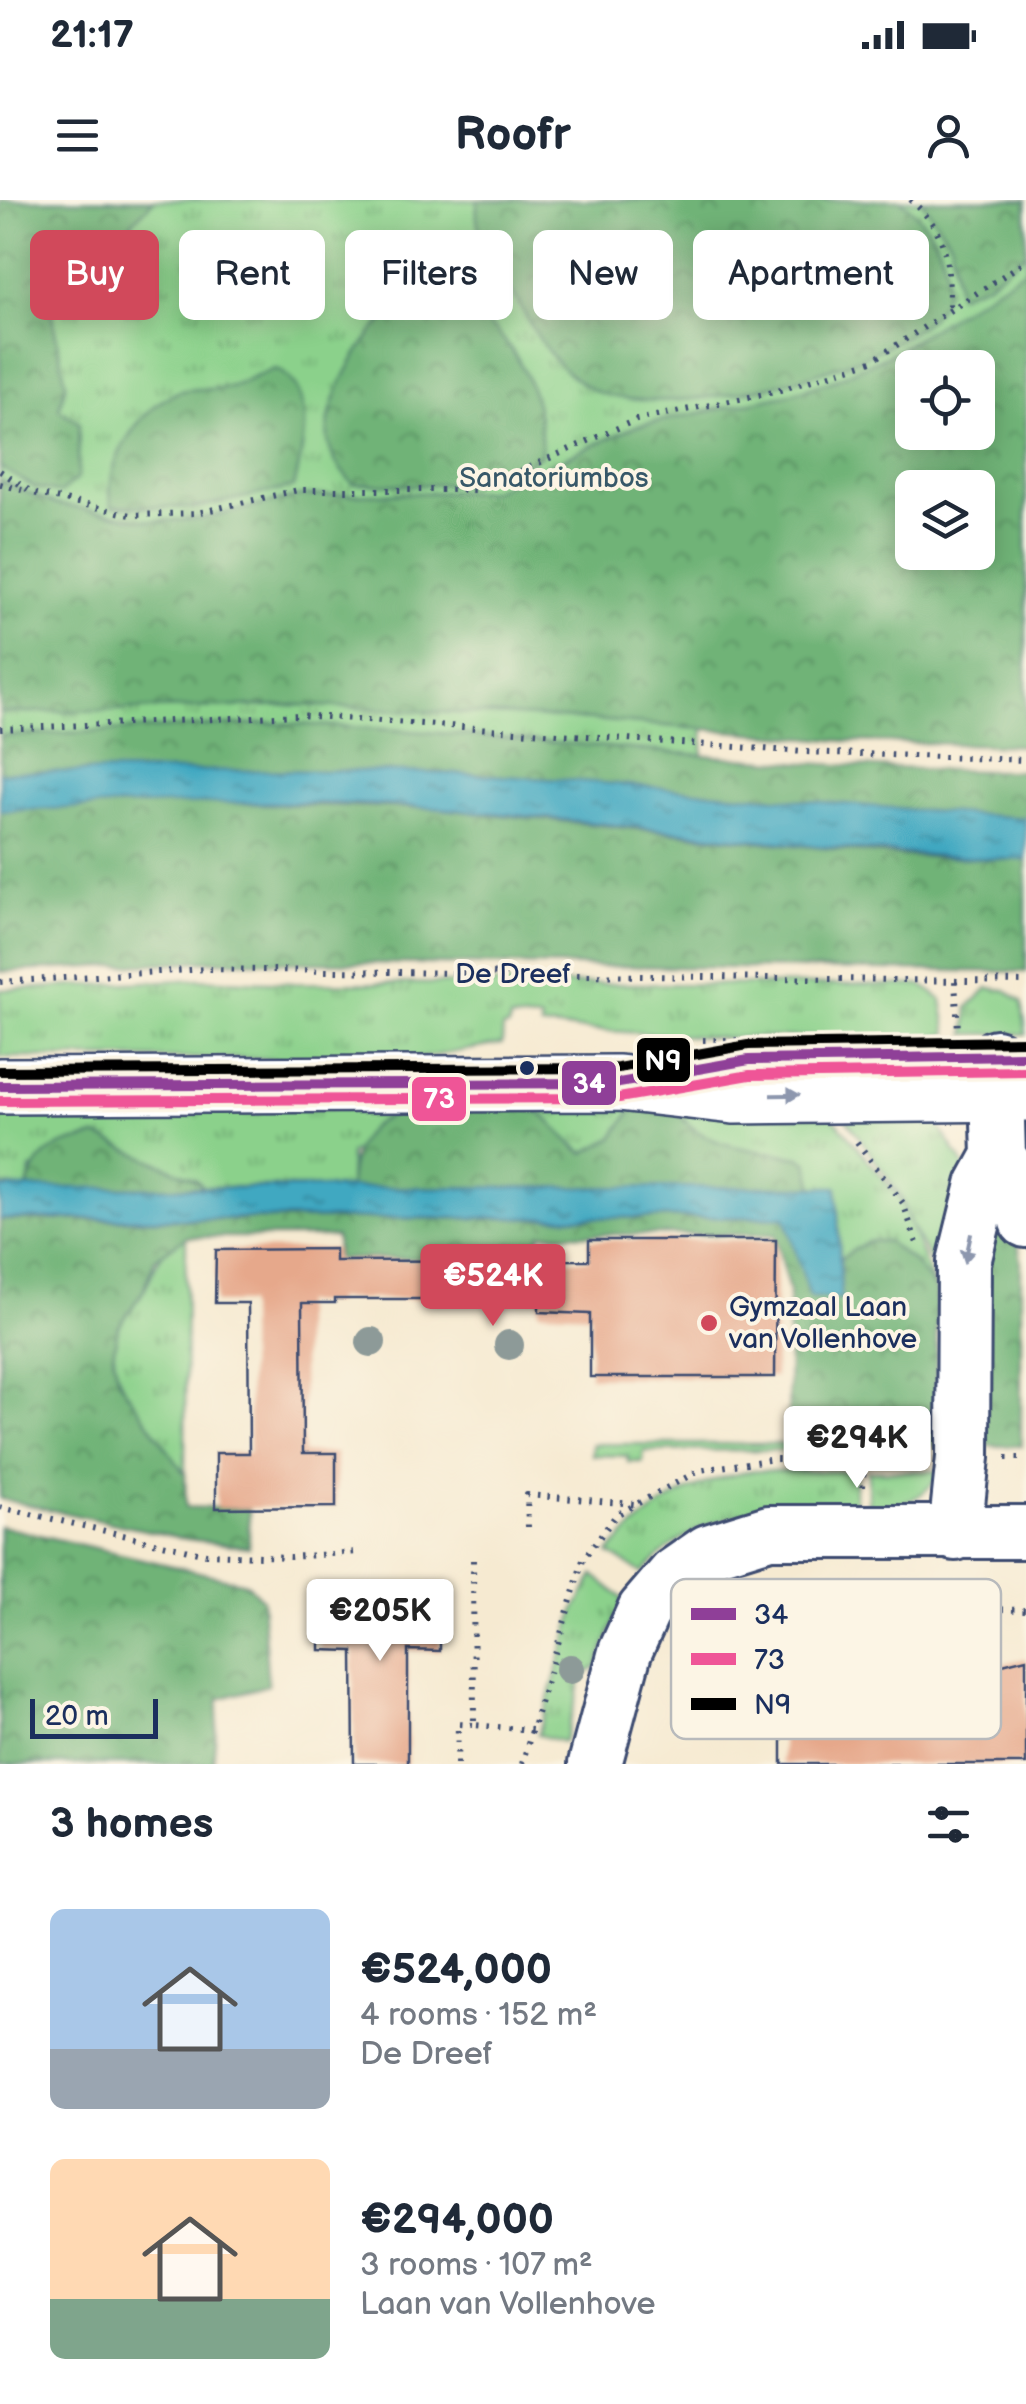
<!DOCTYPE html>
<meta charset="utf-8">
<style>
:root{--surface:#fff;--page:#f2f2f3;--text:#1f2937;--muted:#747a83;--accent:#d1495b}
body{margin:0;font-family:"Balsamiq Sans",sans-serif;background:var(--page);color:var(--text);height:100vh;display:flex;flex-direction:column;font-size:38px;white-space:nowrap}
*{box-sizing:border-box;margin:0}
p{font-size:32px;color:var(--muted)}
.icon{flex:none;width:55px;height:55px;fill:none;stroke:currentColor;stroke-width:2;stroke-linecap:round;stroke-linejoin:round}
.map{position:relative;height:1564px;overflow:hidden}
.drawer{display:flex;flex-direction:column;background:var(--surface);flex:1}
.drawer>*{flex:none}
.banner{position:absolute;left:30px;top:30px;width:968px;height:90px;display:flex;gap:20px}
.buttons{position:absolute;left:895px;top:150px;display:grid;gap:20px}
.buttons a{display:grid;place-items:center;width:100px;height:100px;border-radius:15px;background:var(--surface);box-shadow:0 5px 25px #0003;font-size:50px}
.scale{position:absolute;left:30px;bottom:25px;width:128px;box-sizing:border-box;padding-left:10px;border:5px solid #1b2f5e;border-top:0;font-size:28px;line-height:35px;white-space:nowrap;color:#1b2f5e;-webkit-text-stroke:8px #fcf5e5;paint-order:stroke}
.price{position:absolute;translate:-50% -85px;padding:0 22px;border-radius:10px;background:#fff;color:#222;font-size:32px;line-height:65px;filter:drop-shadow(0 2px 5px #0008)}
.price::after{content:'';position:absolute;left:50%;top:60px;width:30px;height:22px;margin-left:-15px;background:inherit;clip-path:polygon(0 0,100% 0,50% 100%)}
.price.on{background:var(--accent);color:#fff}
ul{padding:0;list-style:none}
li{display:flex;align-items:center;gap:30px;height:250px;padding:0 50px}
li span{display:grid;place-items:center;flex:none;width:280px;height:200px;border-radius:15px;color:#555}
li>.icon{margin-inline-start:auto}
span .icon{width:120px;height:120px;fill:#fffc;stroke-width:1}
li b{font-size:42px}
h2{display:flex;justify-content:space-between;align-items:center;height:120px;padding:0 50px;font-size:42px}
.chip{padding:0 35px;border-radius:15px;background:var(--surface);box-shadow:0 5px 25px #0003;font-size:35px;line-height:90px}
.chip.on{background:var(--accent);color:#fff}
.status{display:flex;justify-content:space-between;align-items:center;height:70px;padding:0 50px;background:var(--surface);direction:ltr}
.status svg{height:28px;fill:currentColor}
header{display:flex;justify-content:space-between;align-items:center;height:130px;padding:0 50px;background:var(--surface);font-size:45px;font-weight:600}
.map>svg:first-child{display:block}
</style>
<div class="status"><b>21:17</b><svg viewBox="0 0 49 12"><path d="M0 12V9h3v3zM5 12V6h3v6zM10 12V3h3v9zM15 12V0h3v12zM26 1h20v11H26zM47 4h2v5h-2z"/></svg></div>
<header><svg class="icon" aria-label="menu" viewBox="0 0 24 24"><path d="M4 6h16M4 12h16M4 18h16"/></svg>Roofr<svg class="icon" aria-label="person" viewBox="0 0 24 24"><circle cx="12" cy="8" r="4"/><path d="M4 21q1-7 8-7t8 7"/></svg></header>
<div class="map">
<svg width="1026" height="1564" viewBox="0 0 1026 1564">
<defs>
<pattern id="grass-tufts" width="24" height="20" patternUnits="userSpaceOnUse" patternTransform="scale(2.5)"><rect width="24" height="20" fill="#8bd18b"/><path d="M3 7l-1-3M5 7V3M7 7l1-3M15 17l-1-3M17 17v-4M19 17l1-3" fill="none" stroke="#71aa75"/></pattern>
<pattern id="forest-crowns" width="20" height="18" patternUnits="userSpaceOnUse" patternTransform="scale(2.5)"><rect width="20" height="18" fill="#70b377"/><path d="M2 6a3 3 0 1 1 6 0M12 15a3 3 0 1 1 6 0" fill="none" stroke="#5b9265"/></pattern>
<pattern id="water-ripples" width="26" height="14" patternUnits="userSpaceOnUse" patternTransform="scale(2.5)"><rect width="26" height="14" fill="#40a8c1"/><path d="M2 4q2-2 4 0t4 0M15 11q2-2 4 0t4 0" fill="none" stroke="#3589a0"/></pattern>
</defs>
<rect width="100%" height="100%" fill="#fcf5e5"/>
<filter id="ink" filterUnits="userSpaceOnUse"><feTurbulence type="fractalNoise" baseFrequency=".01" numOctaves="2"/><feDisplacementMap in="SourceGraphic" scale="20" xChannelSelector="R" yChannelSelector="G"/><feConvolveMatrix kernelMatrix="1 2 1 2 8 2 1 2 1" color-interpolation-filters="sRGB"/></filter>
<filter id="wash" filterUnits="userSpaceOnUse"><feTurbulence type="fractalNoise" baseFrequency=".0048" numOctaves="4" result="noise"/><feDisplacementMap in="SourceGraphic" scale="40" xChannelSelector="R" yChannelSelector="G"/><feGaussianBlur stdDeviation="2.25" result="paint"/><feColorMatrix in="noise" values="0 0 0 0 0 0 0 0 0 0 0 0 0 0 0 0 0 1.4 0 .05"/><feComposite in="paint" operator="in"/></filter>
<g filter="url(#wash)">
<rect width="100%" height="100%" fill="#f6ead1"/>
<path fill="url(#grass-tufts)" stroke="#538074" stroke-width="2.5" fill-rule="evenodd" d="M0,0H1026V524L705,511L702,566L0,546ZM912,168H978V232H912ZM912,288H978V352H912Z
M198,779L294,783L922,785L942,800L948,835L724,838L541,827V820L510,819L509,827L503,828L502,844L409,860L0,857V790Z
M988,788L1006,790L1022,802L1026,834H966L968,807Z
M635,905L613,938L584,953L535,911Z
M675,906L832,916L899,997L937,1092L927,1078L868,1041L840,1059L837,988H814L808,963L800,957C758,950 695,949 675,906Z
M427,907L350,954L349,987H203L195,979L120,947L31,969L27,989L0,985V908Z
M932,915L965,967L938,1049L937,1072L911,1026L901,996L844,916Z
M186,1037L185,1274C158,1236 95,1178 119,1127C124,1115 134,1105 141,1095C159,1065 152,1055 186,1037Z
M592,1244H788L789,1250L644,1251L643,1262H628V1256L592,1255Z
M753,1271H855V1308C768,1308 706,1304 642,1373L609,1353C647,1308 694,1280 753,1271Z
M868,1271H941C924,1301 900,1307 868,1308Z
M594,1375L623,1399L597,1467L583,1475L564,1542L538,1535L575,1410Z"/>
<path fill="url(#forest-crowns)" stroke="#46716a" stroke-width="2.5" fill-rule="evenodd" d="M0,0H154L122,33L79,48L57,68L48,97L66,183L59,209L79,223L78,278L60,293L34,287L0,267Z
M478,0H900C933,23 967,80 931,117C877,171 661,225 591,189C553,169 535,133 515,97C499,69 470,34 478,0Z
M921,0H1026V53L988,83L958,95L951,43Z
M1026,69V546L844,541L594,520L298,505L0,513V281L55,304L151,321L201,319L300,296L491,291L636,226L785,195L836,179L891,154ZM912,168H978V232H912ZM912,288H978V352H912Z
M441,101C508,115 545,191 541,255C486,294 417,284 353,284C342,272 333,262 329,245C319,207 365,131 396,109C408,101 427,101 441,101Z
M276,169C318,189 303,250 294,287L195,308L112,306C101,267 140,206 178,192C193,186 209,191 224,188C241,186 259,173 276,169Z
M273,523C524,533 775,571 1026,571V618L324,572L0,573V536Z
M190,602L431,608L901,656L1026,660V772L206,761L0,772V611Z
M635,905L675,906C695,949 758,950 800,957L808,963L814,988L349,987C352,905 411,906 477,909C494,909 514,907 531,910C552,915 565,944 584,953L613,938Z
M97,936L195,979L203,987L27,989C36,949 61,944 97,936Z
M786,1017L841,1098L840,1059L868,1041H887L916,1064L937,1092L935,1246L788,1245L789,1091L775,1035L540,1034L539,1058L337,1059L336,1037H186L155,1059L143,1091L118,1128L113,1155L119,1181L185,1274L186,1307L249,1309V1347L186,1339L0,1299V1020Z
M988,1019L1016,1034L1021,1059V1246H975Z
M0,1326L246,1383L262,1399L268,1485L219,1499L213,1564H0Z"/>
<path fill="url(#water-ripples)" stroke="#2e6c90" stroke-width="2.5" d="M17,572C199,571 382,566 564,580C718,591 872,609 1026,618V660C826,654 630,622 431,608C287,598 144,604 0,611V573Z
M837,987L841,1099L810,1097L785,1017L0,1019V988Z"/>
<g id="blocks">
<path fill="#e6a88b" d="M589,1040H776L775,1177H590V1114L539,1112V1099H335V1103H302L303,1253H336V1307L216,1308V1253H249L248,1103H215L216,1050L335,1049V1061L589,1060Z
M320,1396H440V1451L408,1450V1564H354L353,1451L320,1450Z
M1026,1458V1564H782V1522L989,1523L975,1471Z"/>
</g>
</g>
<g filter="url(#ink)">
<use href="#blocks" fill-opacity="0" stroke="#3c4b6f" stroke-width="2.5"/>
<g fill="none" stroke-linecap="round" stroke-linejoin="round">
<g stroke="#3c4b6f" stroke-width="58">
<path id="minor" d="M999,956L1015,981L1026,1021
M955,1334L963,1257L964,1062L983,985L999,956L996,856
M595,1564L625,1452L644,1410L675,1374L708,1351L769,1332H1026"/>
</g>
<g stroke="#3c4b6f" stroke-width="60">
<path id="major" d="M0,886L619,883L734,896L1026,893"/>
</g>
<path stroke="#3c4b6f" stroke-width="6" stroke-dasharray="2.5 8" stroke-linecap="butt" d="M910,0C949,31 949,65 949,111
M0,271L33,293L131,315L197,313L298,290H477L636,220L774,192L872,161L1026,61
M0,284L22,290
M0,529L299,515L804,552L1026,560
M955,781L958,830
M0,782L206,769L1026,782
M703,840H955
M857,942L903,1003L918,1046
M1006,1258H1026
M863,1287L864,1258
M0,1307L206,1354L290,1357L359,1352
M528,1327L527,1295L634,1304
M473,1360L474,1525L532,1530
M949,1408L1026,1410
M949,1531L950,1379
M457,1564L458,1524L474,1525
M522,1564L583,1360L616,1315L700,1270L775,1259L919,1260"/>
<use href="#minor" stroke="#fff" stroke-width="52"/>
<use href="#major" stroke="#fff" stroke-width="55"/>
<g stroke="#fcf5e5" stroke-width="18">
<path id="bus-1" d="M0,886L619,883L749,860L1026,856"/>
</g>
<g stroke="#fcf5e5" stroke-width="18">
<path id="bus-2" d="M0,901L619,898L750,875L1026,871"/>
</g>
<g stroke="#fcf5e5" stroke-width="18">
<path id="bus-3" d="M0,871L618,868L748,845L1026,841"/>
</g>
<use href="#bus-1" stroke="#8f3f98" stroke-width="10"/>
<use href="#bus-2" stroke="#ef5597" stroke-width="10"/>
<use href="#bus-3" stroke="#000" stroke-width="10"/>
</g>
<g fill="#8d9a98">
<circle cx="371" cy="1142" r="15"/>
<circle cx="509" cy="1145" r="15"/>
<circle cx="570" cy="1469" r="15"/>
</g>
<defs><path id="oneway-solid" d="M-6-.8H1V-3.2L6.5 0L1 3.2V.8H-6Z" transform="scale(2.5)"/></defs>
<g fill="#8d97ae">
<use href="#oneway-solid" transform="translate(785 895) rotate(-1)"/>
<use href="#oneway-solid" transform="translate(968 1048) rotate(102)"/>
</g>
</g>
<circle fill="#1b2f5e" stroke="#fcf5e5" stroke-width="4" cx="527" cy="868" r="9"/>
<circle fill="#d1495b" stroke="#fcf5e5" stroke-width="4" cx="709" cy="1123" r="10"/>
<g text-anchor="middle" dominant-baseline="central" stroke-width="8" stroke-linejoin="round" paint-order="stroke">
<g font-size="28" fill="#375869" stroke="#fcf5e5">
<text x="554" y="278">Sanatoriumbos</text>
</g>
<g font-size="28" fill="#1b2f5e" stroke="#fcf5e5">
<text x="513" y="774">De Dreef</text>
</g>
<g font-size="28" fill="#1b2f5e" stroke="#fcf5e5" text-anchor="start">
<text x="729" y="1107">Gymzaal Laan<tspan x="729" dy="32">van Vollenhove</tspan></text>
</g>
</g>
<rect x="671" y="1379" width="330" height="160" rx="15" fill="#fcf5e5" stroke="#b8babc" stroke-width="2.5"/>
<rect x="691" y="1408" width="45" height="12" fill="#8f3f98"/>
<rect x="691" y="1453" width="45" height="12" fill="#ef5597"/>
<rect x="691" y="1498" width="45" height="12" fill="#000"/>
<g font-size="28" fill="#1b2f5e">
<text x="754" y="1424">34</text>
<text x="754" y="1469">73</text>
<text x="754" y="1514">N9</text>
</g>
<g stroke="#fcf5e5" stroke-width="4">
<rect x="635" y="836" width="57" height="48" rx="10" fill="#000"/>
<rect x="560" y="859" width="58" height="48" rx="10" fill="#8f3f98"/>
<rect x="410" y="875" width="58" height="48" rx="10" fill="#ef5597"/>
</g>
<g font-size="28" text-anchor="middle" font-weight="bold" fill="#fff">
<text x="663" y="870">N9</text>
<text x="589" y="893">34</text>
<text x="439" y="908">73</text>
</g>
</svg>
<div class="buttons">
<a><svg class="icon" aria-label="locate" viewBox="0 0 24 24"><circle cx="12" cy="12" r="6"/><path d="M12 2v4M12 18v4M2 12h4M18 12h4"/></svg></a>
<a><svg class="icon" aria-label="layers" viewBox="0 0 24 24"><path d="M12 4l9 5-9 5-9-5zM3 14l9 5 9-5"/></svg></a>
</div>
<div class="scale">20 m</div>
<b class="price on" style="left:493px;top:1129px">€524K</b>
<b class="price" style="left:857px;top:1291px">€294K</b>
<b class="price" style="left:380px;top:1464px">€205K</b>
<div class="banner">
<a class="chip on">Buy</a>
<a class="chip">Rent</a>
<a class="chip">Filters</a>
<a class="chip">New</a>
<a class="chip">Apartment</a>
</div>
</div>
<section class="drawer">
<h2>3 homes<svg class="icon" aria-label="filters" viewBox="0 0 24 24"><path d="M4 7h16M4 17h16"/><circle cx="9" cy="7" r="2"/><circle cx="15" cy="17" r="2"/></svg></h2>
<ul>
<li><span style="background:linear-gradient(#a9c7e8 70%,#9aa5b1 0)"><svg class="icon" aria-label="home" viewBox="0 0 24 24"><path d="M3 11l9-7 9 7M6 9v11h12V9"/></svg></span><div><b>€524,000</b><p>4 rooms · 152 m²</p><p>De Dreef</p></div></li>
<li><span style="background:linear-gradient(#ffd9b3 70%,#7fa58c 0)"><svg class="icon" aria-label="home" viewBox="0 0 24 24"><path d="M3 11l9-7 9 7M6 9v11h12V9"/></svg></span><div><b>€294,000</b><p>3 rooms · 107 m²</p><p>Laan van Vollenhove</p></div></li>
</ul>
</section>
